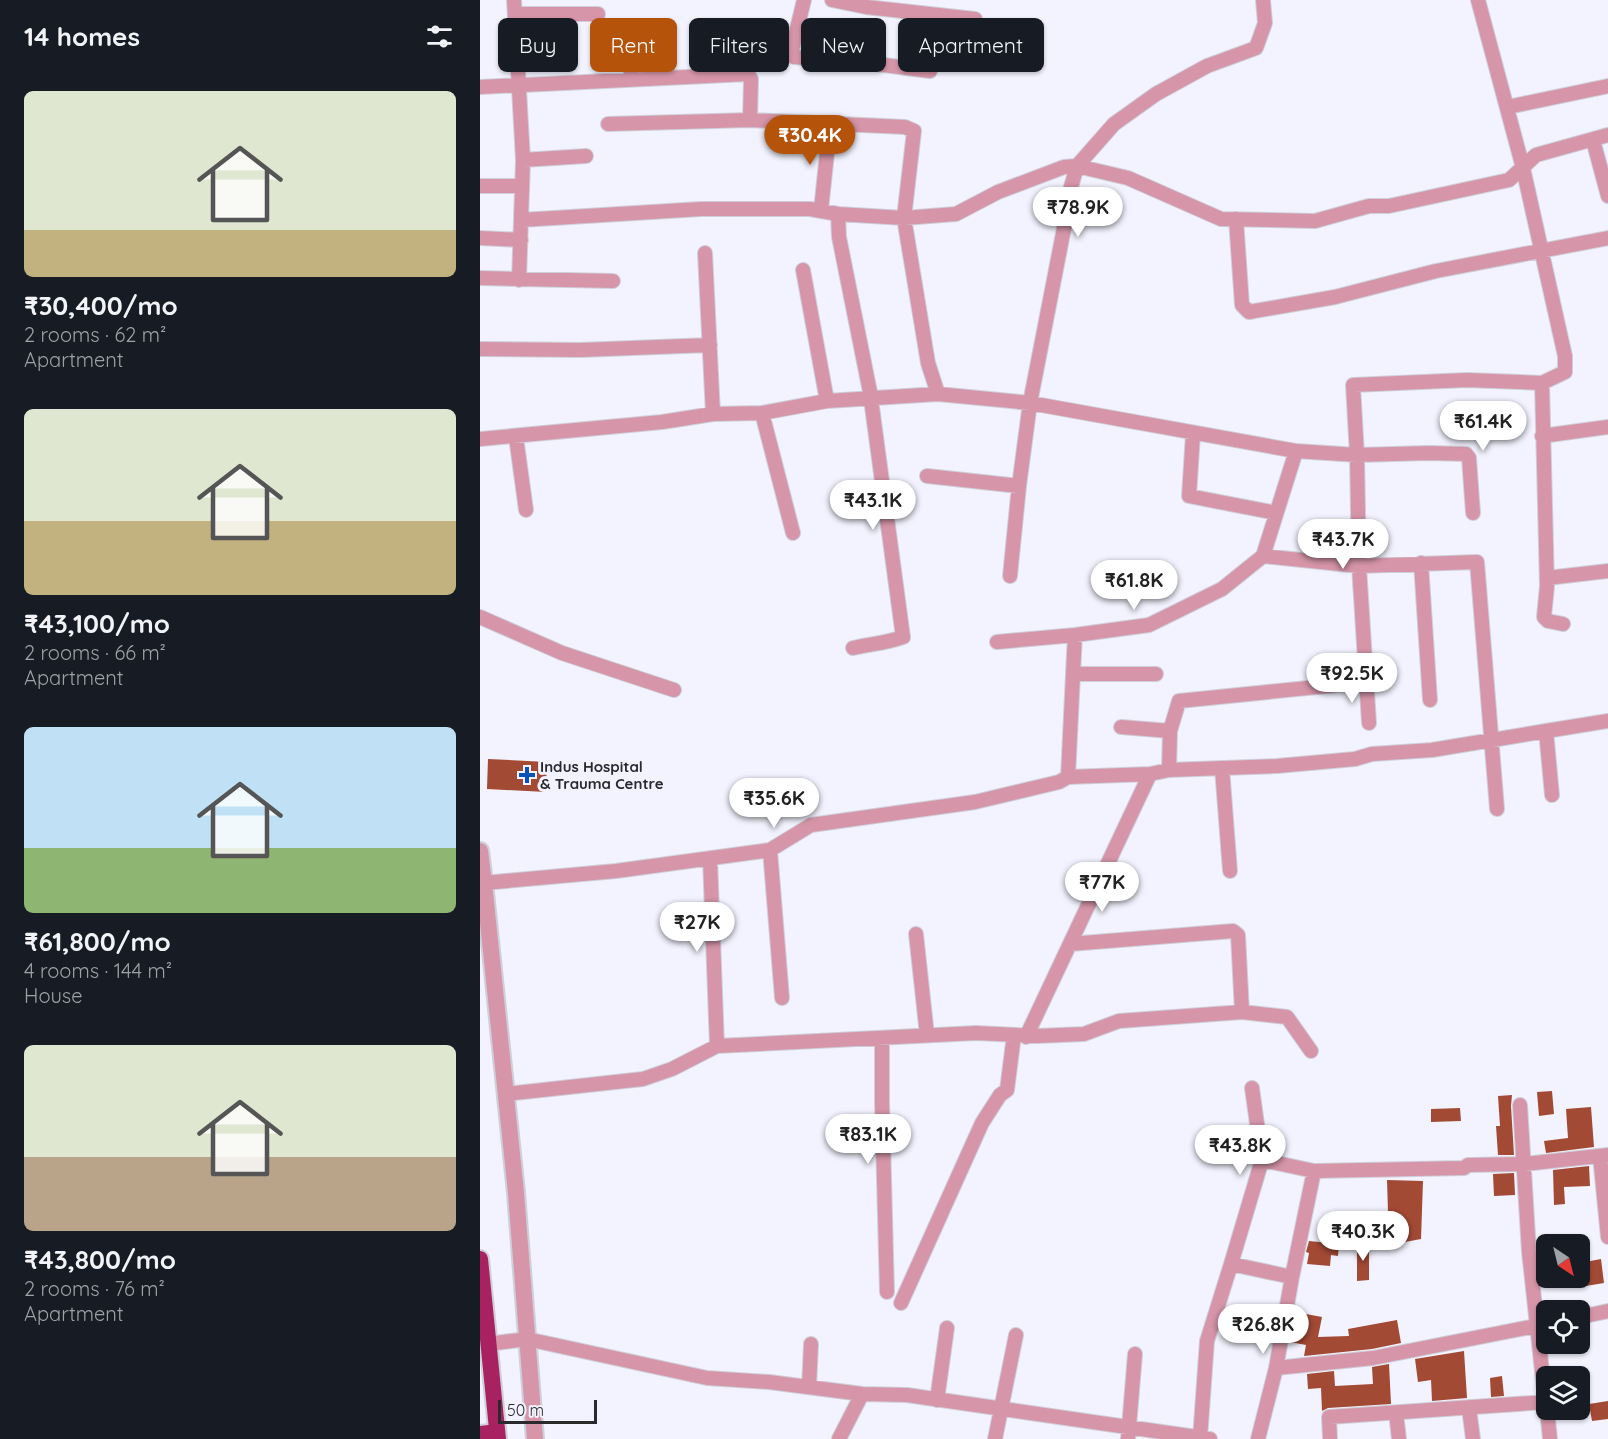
<!DOCTYPE html>
<meta charset="utf-8">
<style>
:root{--surface:#171b24;--page:#242831;--text:#f1f3f6;--muted:#9ea1a6;--accent:#b45309}
body{margin:0;font-family:Quicksand,sans-serif;background:var(--page);color:var(--text);height:100vh;display:flex;flex-direction:column;font-size:22px;white-space:nowrap}
*{box-sizing:border-box;margin:0}
p{font-size:20px;color:var(--muted)}
.icon{flex:none;width:33px;height:33px;fill:none;stroke:currentColor;stroke-width:2;stroke-linecap:round;stroke-linejoin:round}
.map{position:relative;flex:1;overflow:hidden}
.details{display:flex;flex-direction:column;background:var(--surface);width:480px}
.details>*{flex:none}
.hud{position:absolute;left:18px;top:18px;width:570px;height:54px;display:flex;gap:12px}
.needle{width:39px;rotate:145deg}
.controls{position:absolute;left:1056px;top:1234px;display:grid;gap:12px}
.controls a{display:grid;place-items:center;width:54px;height:54px;border-radius:9px;background:var(--surface);box-shadow:0 2px 4px #0004;font-size:30px}
.scale{position:absolute;left:18px;bottom:15px;width:99px;box-sizing:border-box;padding-left:6px;border:3px solid #2a2a2e;border-top:0;font-size:16px;line-height:21px;white-space:nowrap;color:#2a2a2e;-webkit-text-stroke:4px #f2f3fe;paint-order:stroke}
.price{position:absolute;translate:-50% -51px;padding:0 14px;border-radius:21px;background:#fff;color:#222;font-size:20px;line-height:39px;filter:drop-shadow(0 2px 3px #0008)}
.price::after{content:'';position:absolute;left:50%;top:36px;width:18px;height:14px;margin-left:-9px;background:inherit;clip-path:polygon(0 0,100% 0,50% 100%)}
.price.active{background:var(--accent);color:#fff}
ul{padding:0;list-style:none}
li{display:grid;align-content:center;gap:12px;height:318px;padding:0 24px}
li span{display:grid;place-items:center;height:186px;border-radius:9px;color:#555}
li>.icon{margin-inline-start:auto}
span .icon{width:108px;height:108px;fill:#fffc;stroke-width:1}
li b{font-size:26px}
h2{display:flex;justify-content:space-between;align-items:center;height:72px;padding:0 24px;font-size:26px}
.chip{padding:0 21px;border-radius:9px;background:var(--surface);box-shadow:0 2px 4px #0004;font-size:21px;line-height:54px}
.chip.active{background:var(--accent);color:#fff}
main{display:flex;flex:1;min-height:0}
.map>svg:first-child{display:block}
</style>
<main>
<section class="details">
<h2>14 homes<svg class="icon" aria-label="filters" viewBox="0 0 24 24"><path d="M4 7h16M4 17h16"/><circle cx="9" cy="7" r="2"/><circle cx="15" cy="17" r="2"/></svg></h2>
<ul>
<li><span style="background:linear-gradient(#dfe7d0 75%,#c2b280 0)"><svg class="icon" aria-label="home" viewBox="0 0 24 24"><path d="M3 11l9-7 9 7M6 9v11h12V9"/></svg></span><div><b>₹30,400/mo</b><p>2 rooms · 62 m²</p><p>Apartment</p></div></li>
<li><span style="background:linear-gradient(#dfe7d0 60%,#c2b280 0)"><svg class="icon" aria-label="home" viewBox="0 0 24 24"><path d="M3 11l9-7 9 7M6 9v11h12V9"/></svg></span><div><b>₹43,100/mo</b><p>2 rooms · 66 m²</p><p>Apartment</p></div></li>
<li><span style="background:linear-gradient(#bfe0f5 65%,#8fb573 0)"><svg class="icon" aria-label="home" viewBox="0 0 24 24"><path d="M3 11l9-7 9 7M6 9v11h12V9"/></svg></span><div><b>₹61,800/mo</b><p>4 rooms · 144 m²</p><p>House</p></div></li>
<li><span style="background:linear-gradient(#dfe7d0 60%,#b9a48a 0)"><svg class="icon" aria-label="home" viewBox="0 0 24 24"><path d="M3 11l9-7 9 7M6 9v11h12V9"/></svg></span><div><b>₹43,800/mo</b><p>2 rooms · 76 m²</p><p>Apartment</p></div></li>
</ul>
</section>
<div class="map">
<svg width="1128" height="1439" viewBox="0 0 1128 1439">
<rect width="100%" height="100%" fill="#f2f3fe"/>
<path fill="#a34a35" d="M8,759L67,762L66,792L7,789Z
M1072,1091L1074,1114L1059,1116L1057,1092Z
M1032,1095L1031,1106L1034,1155H1018L1016,1126H1020L1018,1096Z
M1111,1107L1114,1147L1066,1153L1064,1141L1088,1138L1086,1109Z
M980,1108L981,1121L951,1122V1109Z
M1109,1166L1110,1186L1084,1187L1085,1204L1074,1205L1073,1170Z
M1034,1173L1035,1195L1014,1196L1013,1174Z
M907,1180L943,1181L941,1239L909,1245Z
M829,1241L859,1244L858,1256L851,1255L850,1266L827,1264L829,1253L826,1252Z
M877,1243H889V1280L877,1281Z
M1121,1259L1124,1283L1100,1287V1263Z
M815,1312L842,1317L838,1337L869,1336L868,1329L917,1320L921,1343L892,1349L824,1356L826,1345L810,1342Z
M984,1351L987,1398L952,1401L951,1380L938,1382L935,1359Z
M909,1364L911,1404L848,1408L842,1411L841,1388L828,1389L827,1374L854,1371L855,1386L893,1384L892,1367Z
M1022,1376L1024,1396L1011,1397L1010,1378Z
M1128,1401V1419L1112,1421L1109,1404Z"/>
<g fill="none" stroke-linecap="round" stroke-linejoin="round">
<g stroke="#cecfd9" stroke-width="16">
<path id="minor" d="M34,0L43,160L39,280
M324,0L311,54L314,57L396,64L450,71
M352,0L386,7L495,19
M35,14H118
M150,38L151,79
M0,87L268,74L271,79L270,120
M1028,107L1128,86
M128,124L270,120L425,127L434,131L424,218L448,363L458,394
M1113,140L1128,196
M43,160L106,156
M0,186H41
M341,210L350,125
M358,214L359,237L390,392L423,637C407,643 390,644 373,648
M756,219L762,305L769,312L855,297L956,271L1128,238
M41,220L221,209H330L358,214L424,218L476,214L518,192L584,167L597,166L648,178L741,219L835,221L889,206H909L1029,180L1056,155L1128,135
M0,238L41,240
M225,253L233,414
M323,270L347,401
M0,278L133,281
M0,349L100,350L230,345
M1062,383L1067,586L1064,617L1068,621L1083,624
M282,413L313,533
M713,434L709,496L796,513
M1062,436L1128,427
M36,437L46,510
M0,439L182,422L233,414L282,413L347,401L458,394L550,403L816,451L877,455L949,453L986,454L989,458L993,513
M447,476L539,486
M783,556L879,566L997,562L1017,809
M941,563L950,700
M530,576L539,486L550,403L586,218L585,208L597,166L634,124L676,94L727,66L776,48L785,23L783,0
M1067,578L1128,571
M0,617L82,653L194,690
M517,642L595,635L669,625L742,589L783,556L816,451
M593,674L595,635
M889,723L879,566L877,455L873,385L987,380L1062,383L1085,372V356L1043,168L998,0
M641,727L690,731
M742,768L750,871
M689,770L690,731L699,701L887,682
M588,777L593,674H676
M1072,795L1066,731L1128,721
M290,850L302,998
M230,858L237,1046
M4,883L136,871L290,850L331,825L495,802L579,782L588,777L670,774L689,770L797,766L875,759L892,754L952,750L1066,731
M436,934L447,1035
M590,944L753,931L758,935L762,1012
M546,1037L670,774
M402,1038V1102L407,1292
M26,1094L163,1079L192,1069L237,1046L496,1033L557,1036L604,1034L639,1021L762,1012L807,1017L831,1051
M1040,1105L1049,1252L1066,1408
M1120,1156L1128,1237
M782,1160L834,1171L984,1168L988,1165L1044,1164L1128,1155
M751,1264L782,1160L772,1088
M421,1303L502,1123L520,1095L527,1090L534,1035
M1100,1317L1128,1311
M8,1344L47,1339L227,1378L289,1382L382,1394L427,1395L730,1439
M796,1368L893,1358L1066,1324
M329,1387L331,1344
M457,1400L467,1328
M989,1408L993,1439
M1067,1410L1070,1439
M916,1413L919,1439
M720,1438L727,1341L751,1264L812,1277
M359,1439L382,1394
M515,1439L536,1335
M648,1439L655,1354
M778,1439L796,1368L812,1277L834,1171
M850,1439L849,1417L1066,1402"/>
</g>
<g stroke="#cecfd9" stroke-width="20">
<path id="tertiary" d="M0,851L4,883L0,889
M4,883L36,1193L55,1439"/>
</g>
<g stroke="#cecfd9" stroke-width="20">
<path id="trunk" d="M0,1259L18,1439
M0,1434L17,1432"/>
</g>
<use href="#minor" stroke="#d695a9" stroke-width="14"/>
<use href="#tertiary" stroke="#d695a9" stroke-width="16"/>
<use href="#trunk" stroke="#a82261" stroke-width="16"/>
</g>
<path fill="#0851bb" stroke="#f2f3fe" stroke-width="2" d="M44 766h6v6h6v6h-6v6h-6v-6h-6v-6h6z"/>
<g text-anchor="middle" dominant-baseline="central" stroke-width="6" stroke-linejoin="round" paint-order="stroke">
<g font-size="15" font-weight="bold" fill="#2a2a2e" stroke="#f2f3fe" text-anchor="start">
<text x="60" y="766">Indus Hospital<tspan x="60" dy="17">&amp; Trauma Centre</tspan></text>
</g>
</g>
</svg>
<div class="controls">
<a><svg class="needle" viewBox="-14 -14 28 28"><path d="M0-13l5 13h-10z" fill="#e53935"/><path d="M0 13l5-13h-10z" fill="#9ea1a6"/></svg></a>
<a><svg class="icon" aria-label="locate" viewBox="0 0 24 24"><circle cx="12" cy="12" r="6"/><path d="M12 2v4M12 18v4M2 12h4M18 12h4"/></svg></a>
<a><svg class="icon" aria-label="layers" viewBox="0 0 24 24"><path d="M12 4l9 5-9 5-9-5zM3 14l9 5 9-5"/></svg></a>
</div>
<div class="scale">50 m</div>
<b class="price active" style="left:330px;top:166px">₹30.4K</b>
<b class="price" style="left:598px;top:238px">₹78.9K</b>
<b class="price" style="left:1003px;top:452px">₹61.4K</b>
<b class="price" style="left:393px;top:531px">₹43.1K</b>
<b class="price" style="left:863px;top:570px">₹43.7K</b>
<b class="price" style="left:654px;top:611px">₹61.8K</b>
<b class="price" style="left:872px;top:704px">₹92.5K</b>
<b class="price" style="left:294px;top:829px">₹35.6K</b>
<b class="price" style="left:622px;top:913px">₹77K</b>
<b class="price" style="left:217px;top:953px">₹27K</b>
<b class="price" style="left:388px;top:1165px">₹83.1K</b>
<b class="price" style="left:760px;top:1176px">₹43.8K</b>
<b class="price" style="left:883px;top:1262px">₹40.3K</b>
<b class="price" style="left:783px;top:1355px">₹26.8K</b>
<div class="hud">
<a class="chip">Buy</a>
<a class="chip active">Rent</a>
<a class="chip">Filters</a>
<a class="chip">New</a>
<a class="chip">Apartment</a>
</div>
</div>
</main>
